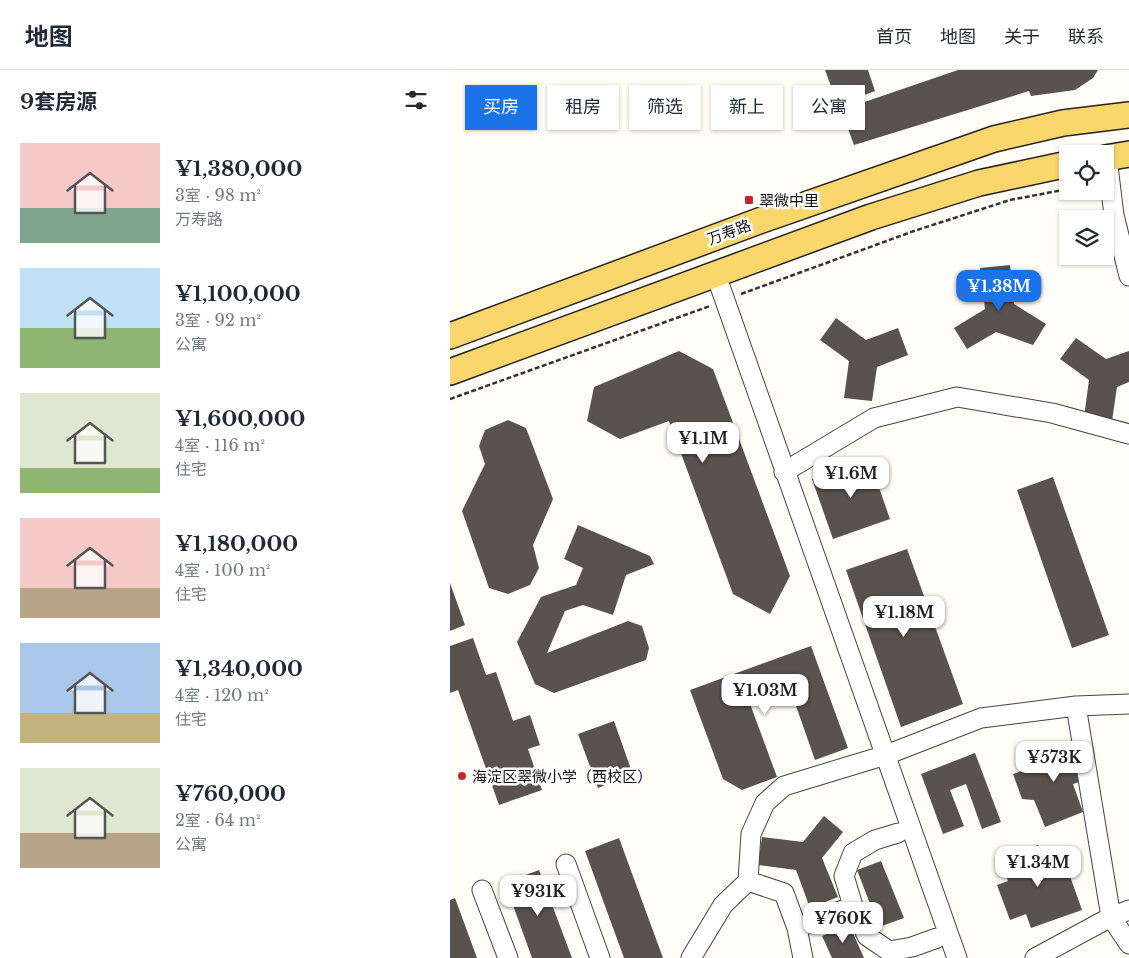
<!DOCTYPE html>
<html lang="zh">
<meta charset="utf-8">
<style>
:root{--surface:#fff;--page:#f6f6f7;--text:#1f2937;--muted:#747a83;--line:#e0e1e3;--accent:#1a73e8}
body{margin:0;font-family:"Libre Baskerville","Noto Sans SC",serif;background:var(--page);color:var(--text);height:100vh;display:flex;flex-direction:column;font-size:19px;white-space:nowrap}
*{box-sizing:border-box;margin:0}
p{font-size:16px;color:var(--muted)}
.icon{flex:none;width:28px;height:28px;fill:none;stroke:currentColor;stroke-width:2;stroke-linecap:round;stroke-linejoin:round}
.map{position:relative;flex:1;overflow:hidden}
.details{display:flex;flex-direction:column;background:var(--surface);width:450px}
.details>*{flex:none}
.top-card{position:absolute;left:15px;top:15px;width:475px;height:45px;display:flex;gap:10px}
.controls{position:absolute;left:609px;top:75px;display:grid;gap:10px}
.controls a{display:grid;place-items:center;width:55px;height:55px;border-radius:0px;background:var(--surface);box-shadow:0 1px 4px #0004;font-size:25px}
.price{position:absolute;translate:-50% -42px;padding:0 11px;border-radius:10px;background:#fff;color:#222;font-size:16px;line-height:32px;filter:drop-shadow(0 1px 2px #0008)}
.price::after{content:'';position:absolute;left:50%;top:30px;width:15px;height:11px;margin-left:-8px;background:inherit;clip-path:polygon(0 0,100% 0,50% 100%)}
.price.on{background:var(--accent);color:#fff}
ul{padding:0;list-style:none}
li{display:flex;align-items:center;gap:15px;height:125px;padding:0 20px}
li span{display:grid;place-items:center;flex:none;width:140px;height:100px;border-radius:0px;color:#555}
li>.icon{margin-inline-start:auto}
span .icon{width:60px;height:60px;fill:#fffc;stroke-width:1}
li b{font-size:21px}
h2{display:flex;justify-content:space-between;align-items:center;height:60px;padding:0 20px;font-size:21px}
.tag{padding:0 18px;border-radius:0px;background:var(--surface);box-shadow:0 1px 4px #0004;font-size:18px;line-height:45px}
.tag.on{background:var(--accent);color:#fff}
header{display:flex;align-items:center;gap:30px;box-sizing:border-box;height:70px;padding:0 25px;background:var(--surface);border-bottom:1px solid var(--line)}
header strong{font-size:24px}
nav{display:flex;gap:28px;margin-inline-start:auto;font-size:18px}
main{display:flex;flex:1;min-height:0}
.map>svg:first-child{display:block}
</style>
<header>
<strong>地图</strong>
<nav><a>首页</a><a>地图</a><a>关于</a><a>联系</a></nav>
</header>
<main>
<section class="details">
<h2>9套房源<svg class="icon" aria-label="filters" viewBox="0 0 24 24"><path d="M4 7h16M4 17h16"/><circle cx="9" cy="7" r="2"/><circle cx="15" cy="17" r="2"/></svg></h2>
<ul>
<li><span style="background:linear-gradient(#f6c9c9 65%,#7fa58c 0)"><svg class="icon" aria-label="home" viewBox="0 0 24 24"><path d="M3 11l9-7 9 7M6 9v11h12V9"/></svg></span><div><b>¥1,380,000</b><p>3室 · 98 m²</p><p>万寿路</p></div></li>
<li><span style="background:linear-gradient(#bfe0f5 60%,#8fb573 0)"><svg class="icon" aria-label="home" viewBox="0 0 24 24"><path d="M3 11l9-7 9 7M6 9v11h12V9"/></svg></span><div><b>¥1,100,000</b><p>3室 · 92 m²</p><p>公寓</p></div></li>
<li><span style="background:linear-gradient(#dfe7d0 75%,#8fb573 0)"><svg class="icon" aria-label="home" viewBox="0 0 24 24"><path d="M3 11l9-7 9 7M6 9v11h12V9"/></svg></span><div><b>¥1,600,000</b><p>4室 · 116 m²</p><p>住宅</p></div></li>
<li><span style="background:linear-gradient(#f6c9c9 70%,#b9a48a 0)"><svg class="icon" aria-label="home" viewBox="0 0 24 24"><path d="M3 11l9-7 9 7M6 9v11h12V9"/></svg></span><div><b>¥1,180,000</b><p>4室 · 100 m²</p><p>住宅</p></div></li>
<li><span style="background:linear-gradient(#a9c7e8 70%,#c2b280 0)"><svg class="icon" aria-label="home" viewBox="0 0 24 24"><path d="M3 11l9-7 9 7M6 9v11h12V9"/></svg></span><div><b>¥1,340,000</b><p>4室 · 120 m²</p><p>住宅</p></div></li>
<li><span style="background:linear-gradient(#dfe7d0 65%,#b9a48a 0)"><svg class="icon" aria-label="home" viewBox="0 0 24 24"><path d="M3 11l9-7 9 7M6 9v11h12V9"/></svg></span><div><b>¥760,000</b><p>2室 · 64 m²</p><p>公寓</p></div></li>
</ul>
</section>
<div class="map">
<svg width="679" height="888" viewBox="0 0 679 888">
<rect width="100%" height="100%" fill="#fffdf5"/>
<path fill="#5a524d" d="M375,0H418L425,21L388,35Z
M508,0H648L643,8L625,20L581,26L579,21L404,75L391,40Z
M560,195L564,234L596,254L583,275L546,262L517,279L504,258L535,239L530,198Z
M386,248L416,270L448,258L458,285L427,297L422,331L394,328L399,291L370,270Z
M626,268L656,289L679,281V312L667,317L662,351L634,347L639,310L610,289Z
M229,281L263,299L340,506L320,544L283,524L219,351L170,369L137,351L144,317Z
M58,350L76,358L103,429L83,475L89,498L80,515L58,524L39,518L12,441L35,394L29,376L35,360Z
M419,389L440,449L383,469L362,409Z
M603,407L659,565L622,578L567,420Z
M128,455L200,486L204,494L176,505L163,545L133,535L115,541L97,583L178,551L192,556L199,578L196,590L104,623L85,614L67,572L91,527L126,515L133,498L114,489Z
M457,479L513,634L451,657L396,500Z
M0,513L15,555L0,561Z
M23,568L36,605L46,602L63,651L80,645L90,675L78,679L92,720L49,735L8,620L0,623V576Z
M361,576L398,678L365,690L339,616L299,631L327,707L292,720L273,709L240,620Z
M164,651L183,705L148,718L128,664Z
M627,669L635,690L625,694L632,711L623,714L633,742L595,757L584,730L572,729L563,704L595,692L591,683Z
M525,683L551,752L532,759L516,714L500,720L514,756L493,764L471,704Z
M374,746L393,762L372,788L388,827L360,838L346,800L308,795L312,767L353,772Z
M169,768L213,888H174L135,781Z
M588,775L593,791L602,788L614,789L632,840L581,858L576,844L560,850L547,815L558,811L550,789Z
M431,791L454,848L429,857L407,800Z
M89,800L122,888H82L55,813Z
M5,828L27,888H0V830Z
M399,854L414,888H382L372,866Z"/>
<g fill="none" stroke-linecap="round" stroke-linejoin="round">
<g stroke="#444" stroke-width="21">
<path id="minor" d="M657,88L664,145L679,206
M266,205L507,888
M334,402L424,348L507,327L602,343L679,364
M626,636L661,847L679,874
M448,763L425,770L403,783L394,806L403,836L417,866L439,881L462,877L487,868
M116,794L150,888
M298,811L334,823L347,858L353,888
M32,820L58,888
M347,858L403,836
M241,888L273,835L298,811L301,764L315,733L334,716L436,685L531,648L626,636L679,634
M585,888L661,847L679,840"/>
</g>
<g stroke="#222" stroke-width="28">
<path id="major" d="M655,88L679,84
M0,266L309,151L544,69L613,53L679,45
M0,302L421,147L529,113L618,94"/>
</g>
<path stroke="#333" stroke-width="2.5" stroke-dasharray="5 2.5" stroke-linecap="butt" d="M291,224L464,161L560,130L618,119
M0,329L260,236"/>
<use href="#minor" stroke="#fff" stroke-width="19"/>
<use href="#major" stroke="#f9d66b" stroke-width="25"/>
</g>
<g fill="#c4262e" stroke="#fff" stroke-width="2">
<rect x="294" y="125" width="10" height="10" rx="2.5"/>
<circle cx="12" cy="706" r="5"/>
</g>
<g text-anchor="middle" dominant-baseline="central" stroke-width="5" stroke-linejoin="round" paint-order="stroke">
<g font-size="15" fill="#111" stroke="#fff" text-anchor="start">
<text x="309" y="130">翠微中里</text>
<text x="22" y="706">海淀区翠微小学（西校区）</text>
</g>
<g font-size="15" fill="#111" stroke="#fff">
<text transform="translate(279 162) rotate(-20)">万寿路</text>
</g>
</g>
</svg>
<div class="controls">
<a><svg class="icon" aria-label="locate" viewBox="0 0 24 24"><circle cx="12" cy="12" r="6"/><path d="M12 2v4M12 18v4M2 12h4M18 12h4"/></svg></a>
<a><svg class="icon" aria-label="layers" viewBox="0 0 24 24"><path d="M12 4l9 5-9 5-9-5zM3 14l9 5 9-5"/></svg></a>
</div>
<b class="price on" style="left:549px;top:242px">¥1.38M</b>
<b class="price" style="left:253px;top:394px">¥1.1M</b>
<b class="price" style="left:401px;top:429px">¥1.6M</b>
<b class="price" style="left:454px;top:568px">¥1.18M</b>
<b class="price" style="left:315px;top:646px">¥1.03M</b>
<b class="price" style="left:604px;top:713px">¥573K</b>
<b class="price" style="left:588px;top:818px">¥1.34M</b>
<b class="price" style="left:88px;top:847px">¥931K</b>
<b class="price" style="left:393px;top:874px">¥760K</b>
<div class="top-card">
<a class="tag on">买房</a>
<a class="tag">租房</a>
<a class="tag">筛选</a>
<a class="tag">新上</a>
<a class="tag">公寓</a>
</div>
</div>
</main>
